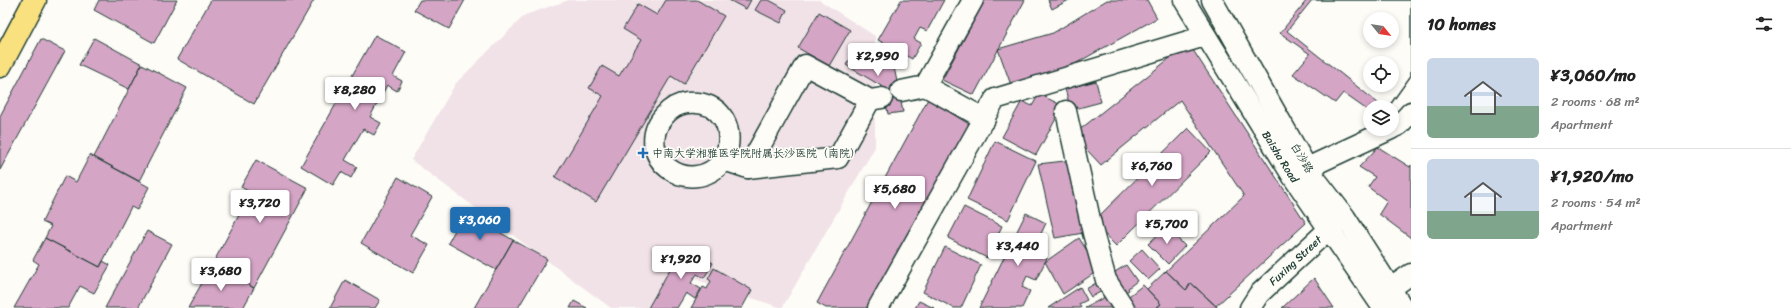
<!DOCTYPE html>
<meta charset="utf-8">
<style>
:root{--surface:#fff;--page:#f6f6f6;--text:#222;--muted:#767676;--line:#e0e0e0;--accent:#1f6fb2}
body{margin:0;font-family:Sriracha,"LXGW WenKai TC",sans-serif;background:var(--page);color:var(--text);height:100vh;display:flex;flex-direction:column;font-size:15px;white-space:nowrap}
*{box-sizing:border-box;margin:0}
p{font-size:13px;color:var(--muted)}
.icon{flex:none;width:22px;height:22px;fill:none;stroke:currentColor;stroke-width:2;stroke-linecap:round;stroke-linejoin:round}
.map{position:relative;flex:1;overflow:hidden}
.side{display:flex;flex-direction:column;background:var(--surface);width:380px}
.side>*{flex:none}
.needle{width:26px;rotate:120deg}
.tools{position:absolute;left:1363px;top:12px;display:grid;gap:8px}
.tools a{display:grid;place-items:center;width:36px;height:36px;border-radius:50%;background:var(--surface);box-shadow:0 2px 6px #0003;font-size:20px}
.price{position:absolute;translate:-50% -34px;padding:0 9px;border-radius:4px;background:#fff;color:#222;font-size:13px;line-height:26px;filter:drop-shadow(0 1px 2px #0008)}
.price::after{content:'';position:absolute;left:50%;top:24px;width:12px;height:9px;margin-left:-6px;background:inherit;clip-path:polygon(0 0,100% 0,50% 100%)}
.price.on{background:var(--accent);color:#fff}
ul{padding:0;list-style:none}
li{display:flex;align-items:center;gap:12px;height:100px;padding:0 16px}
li+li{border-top:1px solid var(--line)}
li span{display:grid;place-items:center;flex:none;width:112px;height:80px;border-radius:6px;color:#555}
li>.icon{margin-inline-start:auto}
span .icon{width:48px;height:48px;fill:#fffc;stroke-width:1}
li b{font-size:17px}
h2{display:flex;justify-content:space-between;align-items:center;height:48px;padding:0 16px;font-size:17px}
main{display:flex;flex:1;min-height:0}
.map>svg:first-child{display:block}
</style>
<main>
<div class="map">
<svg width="1411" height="308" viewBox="0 0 1411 308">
<rect width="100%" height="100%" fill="#fdfcf7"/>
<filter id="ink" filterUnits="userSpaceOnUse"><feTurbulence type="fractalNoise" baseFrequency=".025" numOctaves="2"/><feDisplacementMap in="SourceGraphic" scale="8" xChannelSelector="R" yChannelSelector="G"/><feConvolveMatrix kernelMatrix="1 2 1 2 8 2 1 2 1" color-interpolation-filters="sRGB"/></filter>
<g filter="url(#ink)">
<path fill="#f1e2e8" d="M569,0H819L875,36V147L782,308L682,275L662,308H611L411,160L456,83L525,15Z"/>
<path fill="#d5a5c6" stroke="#1f3d34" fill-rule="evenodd" d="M99,0H177L154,43L94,10Z
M211,0H314L254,104L177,59Z
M420,0H465L449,29L414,10Z
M666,0H697L724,16L684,84L671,76L596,202L555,177L603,96L589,88L602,66L619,76L641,40L623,29L638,4L657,15Z
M729,0H751L746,9Z
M761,0H769L787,10L781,23L755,10Z
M901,0H944L927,31L920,28L914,39L921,43L912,59L878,40Z
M985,0H1025L974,95L942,80Z
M1048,0H1069L1052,9Z
M1107,0H1147L1157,18L1073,65L1011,85L998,49L1053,33Z
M1307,0H1411V75L1388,107H1370V112L1343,93L1335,103L1293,74L1310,54L1280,33ZM1370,19H1392V41H1370ZM1370,63H1392V85H1370Z
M1312,0H1411V76L1389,107H1383L1287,31ZM1370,19H1392V41H1370ZM1370,63H1392V85H1370Z
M819,12L850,30L829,66L798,48Z
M375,35L406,52L393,76L402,81L397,91L387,85L370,117L381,123L374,135L363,129L345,160L357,167L351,178L341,172L333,185L301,166Z
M94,38L142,64L129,89L79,65Z
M41,39L65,51L0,170V116Z
M859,46L894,67L903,112L888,114L883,87L846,65Z
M1191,47L1306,223L1216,306L1191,283L1186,290L1166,271L1244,196L1180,100L1101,165L1073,135L1170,58Z
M142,64L187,88L139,181L94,157Z
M1096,81L1101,102L1071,110L1065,89Z
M1039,94L1063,106L1036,155L1002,137L1022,101L1032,106Z
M928,99L969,124L870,308H826L817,303Z
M1188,128L1211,152L1116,246L1093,222Z
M995,141L1036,161L1008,220L967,200Z
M1378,147L1410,167L1411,165V238L1379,214L1387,201L1368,187L1375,177L1359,167Z
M90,155L149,187L137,210L131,207L100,267L45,238L51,226L42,222L65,176L76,182Z
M256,160L308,188L254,288L212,265L251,193L241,187Z
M1074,160L1089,232L1055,238L1038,164Z
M398,177L432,197L410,235L429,245L413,273L361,243Z
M964,207L1002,226L987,258L948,238Z
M465,212L513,240L496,270L448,243Z
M1026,213L1046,223L1039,238L1046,242L1040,255L1047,258L1036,280L1027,276L1022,287L1030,291L1022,308H979Z
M1166,227L1185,246L1168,264L1148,244Z
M147,231L172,244L138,308H105Z
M45,238L100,267L103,261L110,265L94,293L80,286L68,308H14L39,264L33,260Z
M1079,238L1099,270L1063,294L1045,262Z
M513,240L547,259L518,308H474Z
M683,246L713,263L704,278L697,274L691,283L701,289L695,299L686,293L677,308H648Z
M945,247L981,265L961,308H954L923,292Z
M1142,249L1160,269L1148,280L1129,261Z
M212,265L254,288L243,308H188Z
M1126,265L1137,281L1128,288L1129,290L1120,296L1107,277Z
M714,268L752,290L742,308H691L703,287L707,289L711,281L708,279Z
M1166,271L1186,290L1191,283L1218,308H1156L1161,304L1147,289Z
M1314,278L1334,308H1282Z
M345,280L380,300L375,308H330Z
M1101,280L1106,289L1091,297L1086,289Z
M1143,285L1161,304L1156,308H1125L1120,303Z
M1080,287L1087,300L1079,304L1081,308H1048Z
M1110,294L1119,308H1085Z
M574,301L587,308H570Z
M919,301L934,308H915Z"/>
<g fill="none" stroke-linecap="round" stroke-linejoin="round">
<g stroke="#1f3d34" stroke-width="23">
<g id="minor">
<path d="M973,0L925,86L985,119"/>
<path id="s1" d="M1184,0L1293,177L1383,308"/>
<path d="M1212,0L1307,168L1345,217L1403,308"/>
<path d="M901,91L925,86"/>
<path d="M870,100L805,65L748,168L838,158L870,100L882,98"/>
<path d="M1066,111L1093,233L1106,280L1124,308"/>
<path d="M1392,128L1399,125L1411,112"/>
<path d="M724,160C689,202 631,155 664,116C670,109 677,104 687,103C722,99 737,130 724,160L748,168"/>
<path d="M1307,168L1391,129"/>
<path d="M1391,288L1411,274"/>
<path d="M878,308L995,99L1205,36"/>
<path id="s2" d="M1250,308L1259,294L1329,229L1339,222"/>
</g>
</g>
<g stroke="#1f3d34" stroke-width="25">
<path id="major" d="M0,66L35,0"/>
</g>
<use href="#minor" stroke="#fdfcf7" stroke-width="20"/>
<use href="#major" stroke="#fae180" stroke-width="22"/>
</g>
</g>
<path fill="#1f6fb2" stroke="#fdfcf7" stroke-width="1.5" d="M641 147h4v4h4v4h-4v4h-4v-4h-4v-4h4z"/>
<g text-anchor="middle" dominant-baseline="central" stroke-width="3.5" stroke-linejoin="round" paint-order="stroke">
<g font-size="11" fill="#1f3d34" stroke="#fdfcf7" text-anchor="start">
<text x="652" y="153">中南大学湘雅医学院附属长沙医院（南院）</text>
</g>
<g font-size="11" fill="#1f3d34" stroke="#fdfcf7">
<text stroke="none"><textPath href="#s1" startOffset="184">Baisha Road</textPath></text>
<text transform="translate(1302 158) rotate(59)">白沙路</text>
<text stroke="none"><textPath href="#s2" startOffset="66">Fuxing Street</textPath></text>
</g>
</g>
</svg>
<div class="tools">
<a><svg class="needle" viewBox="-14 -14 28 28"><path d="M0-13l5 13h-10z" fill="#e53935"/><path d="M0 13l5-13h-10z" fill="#767676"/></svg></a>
<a><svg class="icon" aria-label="locate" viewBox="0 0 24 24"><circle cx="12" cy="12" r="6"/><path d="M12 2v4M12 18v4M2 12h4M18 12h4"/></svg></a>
<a><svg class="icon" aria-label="layers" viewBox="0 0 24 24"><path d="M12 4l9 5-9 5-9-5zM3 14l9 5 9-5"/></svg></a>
</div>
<b class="price" style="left:878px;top:77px">¥2,990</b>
<b class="price" style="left:355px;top:111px">¥8,280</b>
<b class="price" style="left:1152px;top:187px">¥6,760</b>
<b class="price" style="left:895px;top:210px">¥5,680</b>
<b class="price" style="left:260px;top:224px">¥3,720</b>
<b class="price on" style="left:480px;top:241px">¥3,060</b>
<b class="price" style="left:1167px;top:245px">¥5,700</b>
<b class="price" style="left:1018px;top:267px">¥3,440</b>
<b class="price" style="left:681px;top:280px">¥1,920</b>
<b class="price" style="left:221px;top:292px">¥3,680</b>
</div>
<section class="side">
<h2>10 homes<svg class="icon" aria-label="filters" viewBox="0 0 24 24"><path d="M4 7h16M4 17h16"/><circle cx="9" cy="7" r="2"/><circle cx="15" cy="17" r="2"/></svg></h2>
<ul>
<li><span style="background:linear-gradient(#c9d6e8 60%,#7fa58c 0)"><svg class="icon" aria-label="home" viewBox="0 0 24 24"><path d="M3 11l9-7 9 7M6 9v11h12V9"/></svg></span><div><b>¥3,060/mo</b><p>2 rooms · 68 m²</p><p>Apartment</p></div></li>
<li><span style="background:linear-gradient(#c9d6e8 65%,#7fa58c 0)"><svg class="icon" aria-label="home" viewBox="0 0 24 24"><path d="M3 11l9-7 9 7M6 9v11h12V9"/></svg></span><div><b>¥1,920/mo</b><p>2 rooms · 54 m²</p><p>Apartment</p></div></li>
</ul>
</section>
</main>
